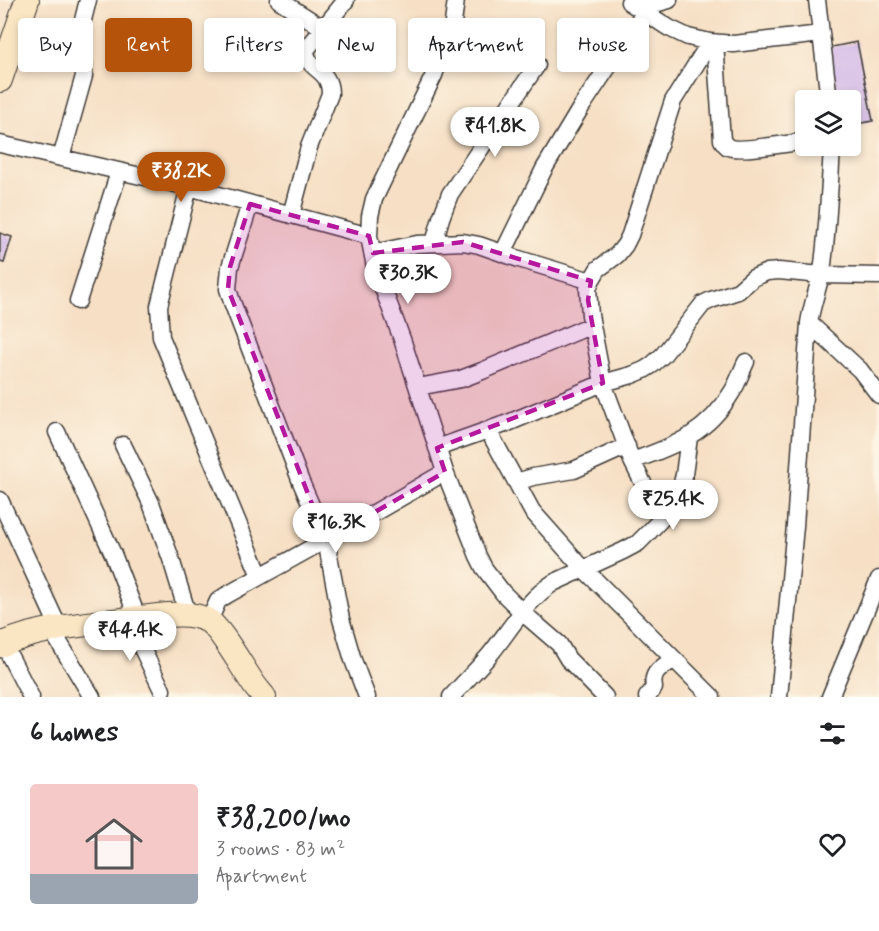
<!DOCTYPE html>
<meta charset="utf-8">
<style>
:root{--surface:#fff;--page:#f2f2f2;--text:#202124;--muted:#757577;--line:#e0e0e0;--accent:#b45309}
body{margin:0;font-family:Mynerve,sans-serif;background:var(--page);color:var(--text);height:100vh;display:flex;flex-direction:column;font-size:22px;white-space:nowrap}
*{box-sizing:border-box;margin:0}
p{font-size:20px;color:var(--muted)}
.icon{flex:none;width:33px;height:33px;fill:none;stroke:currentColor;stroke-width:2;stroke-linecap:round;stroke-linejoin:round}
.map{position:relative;height:697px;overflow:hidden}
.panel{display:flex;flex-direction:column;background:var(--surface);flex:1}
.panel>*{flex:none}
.hud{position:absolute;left:18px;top:18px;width:843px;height:54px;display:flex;gap:12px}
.controls{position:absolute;left:795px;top:90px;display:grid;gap:12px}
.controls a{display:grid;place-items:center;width:66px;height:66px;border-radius:6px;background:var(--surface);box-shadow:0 3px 9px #0003;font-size:30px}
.price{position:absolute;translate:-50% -51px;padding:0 14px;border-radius:21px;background:#fff;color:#222;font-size:20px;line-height:39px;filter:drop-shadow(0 2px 3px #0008)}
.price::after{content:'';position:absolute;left:50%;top:36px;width:18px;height:14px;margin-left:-9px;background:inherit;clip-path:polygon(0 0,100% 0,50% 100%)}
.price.current{background:var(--accent);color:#fff}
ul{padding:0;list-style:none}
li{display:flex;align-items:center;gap:18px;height:150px;padding:0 30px}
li+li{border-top:2px solid var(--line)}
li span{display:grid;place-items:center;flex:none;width:168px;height:120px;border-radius:6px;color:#555}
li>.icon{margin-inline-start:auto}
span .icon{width:72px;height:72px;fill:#fffc;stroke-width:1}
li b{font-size:26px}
h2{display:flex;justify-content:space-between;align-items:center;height:72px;padding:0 30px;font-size:26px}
.chip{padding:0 21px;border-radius:6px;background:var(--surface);box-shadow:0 3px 9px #0003;font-size:21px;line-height:54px}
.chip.current{background:var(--accent);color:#fff}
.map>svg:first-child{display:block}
</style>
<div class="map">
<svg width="879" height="697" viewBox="0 0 879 697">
<rect width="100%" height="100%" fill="#fcf5e5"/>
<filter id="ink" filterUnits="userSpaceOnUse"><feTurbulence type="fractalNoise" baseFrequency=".0167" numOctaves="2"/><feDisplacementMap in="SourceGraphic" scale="12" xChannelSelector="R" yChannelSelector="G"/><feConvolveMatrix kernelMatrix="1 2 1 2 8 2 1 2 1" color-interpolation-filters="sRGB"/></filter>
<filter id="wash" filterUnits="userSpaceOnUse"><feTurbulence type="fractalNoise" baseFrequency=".008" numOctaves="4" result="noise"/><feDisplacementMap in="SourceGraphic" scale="24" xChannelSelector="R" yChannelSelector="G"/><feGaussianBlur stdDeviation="1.35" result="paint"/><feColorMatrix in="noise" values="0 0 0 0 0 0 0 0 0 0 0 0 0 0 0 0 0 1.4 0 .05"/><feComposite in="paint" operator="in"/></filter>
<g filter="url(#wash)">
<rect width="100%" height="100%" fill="#f6dfc4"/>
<g id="blocks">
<path fill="#d0b5e9" d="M857,42L873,121L850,125V100H838L827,48Z
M0,233L12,237L4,263L0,262Z"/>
</g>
</g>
<g filter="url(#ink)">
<use href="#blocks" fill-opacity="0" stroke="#3d3935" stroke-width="1.5"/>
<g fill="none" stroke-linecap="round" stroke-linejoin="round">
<g stroke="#3d3935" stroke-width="19">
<path id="street" d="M279,0L323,28
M456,0L453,23L434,75L374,199L370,216L369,236L375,267L402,339L445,472L478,556L484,568L503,593L522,612L559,644L568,659L605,697
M817,0L829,100
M629,2L669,28L688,37L710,42L734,44L821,34
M631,2L651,5L669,0
M715,43L722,140C724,143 725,145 728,147C737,152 792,143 806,141
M0,144L189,187L369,236
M61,158L84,76V64L79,49V36L88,0
M189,187L159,306L161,337L260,576
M250,204L230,267L228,289L232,302L301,482L326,540L341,619L353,660L367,697
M291,215L309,147L330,94C330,67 307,72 306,50L346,0
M434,243L441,218L450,194L537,65
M373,253L417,244L463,242L479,245L519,259L591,281
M503,253L544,169L580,109L644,13
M78,301L119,172
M809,323L860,370L879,395
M418,387L461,379L482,371L592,325
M488,430L532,511L579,564L712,697
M57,432L113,554L138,619
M123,445L151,503L171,559L188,615
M437,448L508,423L603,383L632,375L644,370L652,365L663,355L703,304L711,300L738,291L753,278L767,272L779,271L821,275L879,276
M632,461C675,446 708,433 732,392C738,383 741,372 746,362
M516,482L533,477L574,470L627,446
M0,500L59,628
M668,512L644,485L632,461L603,383L590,315L588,289L591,281L598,269L617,255L625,245L630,235L673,101L710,42
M128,619L162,690
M209,621L218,601L225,596L374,513L445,472
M51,629L92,697
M3,643L31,697
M451,697C464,682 479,668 492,652C511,628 527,600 553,583L623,551L638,543L648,533L668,512L679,494L684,475L689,437
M647,697L654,688C651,671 661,669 674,659
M779,697L795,526L809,323C812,303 820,284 823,264C828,224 830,185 832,146
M830,697L879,579"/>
</g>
<g stroke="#3d3935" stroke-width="26">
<path id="secondary" d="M0,80L27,0
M0,645C44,626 92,624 139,618C161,616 187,610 207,620C220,627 243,669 253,683C256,688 260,692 264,697"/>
</g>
<use href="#street" stroke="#fff" stroke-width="16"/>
<use href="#secondary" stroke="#fbe6c4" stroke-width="24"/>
</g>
</g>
<path fill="#b5179e" fill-opacity="0.2" stroke="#b5179e" stroke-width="4.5" stroke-dasharray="12 8" stroke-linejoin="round" d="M250,204L369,236L373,253L463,242L591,281L588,300L603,383L437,448L445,472L326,540L228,289L230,267Z"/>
</svg>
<div class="controls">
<a><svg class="icon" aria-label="layers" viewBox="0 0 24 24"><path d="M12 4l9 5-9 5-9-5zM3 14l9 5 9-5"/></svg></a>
</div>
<b class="price" style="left:495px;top:158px">₹41.8K</b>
<b class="price current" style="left:181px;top:203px">₹38.2K</b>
<b class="price" style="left:408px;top:305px">₹30.3K</b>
<b class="price" style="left:673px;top:531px">₹25.4K</b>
<b class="price" style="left:336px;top:554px">₹16.3K</b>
<b class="price" style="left:130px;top:662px">₹44.4K</b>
<div class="hud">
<a class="chip">Buy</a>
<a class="chip current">Rent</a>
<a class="chip">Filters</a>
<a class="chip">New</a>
<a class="chip">Apartment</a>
<a class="chip">House</a>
</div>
</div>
<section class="panel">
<h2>6 homes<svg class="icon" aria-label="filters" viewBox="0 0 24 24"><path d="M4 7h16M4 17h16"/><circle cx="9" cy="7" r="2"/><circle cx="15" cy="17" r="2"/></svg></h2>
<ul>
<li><span style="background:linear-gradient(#f6c9c9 75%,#9aa5b1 0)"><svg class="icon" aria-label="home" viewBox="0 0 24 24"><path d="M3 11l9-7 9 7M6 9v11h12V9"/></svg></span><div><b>₹38,200/mo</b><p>3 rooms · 83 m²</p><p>Apartment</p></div><svg class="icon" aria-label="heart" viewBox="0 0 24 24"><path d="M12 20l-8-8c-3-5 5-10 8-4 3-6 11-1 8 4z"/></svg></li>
</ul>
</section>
